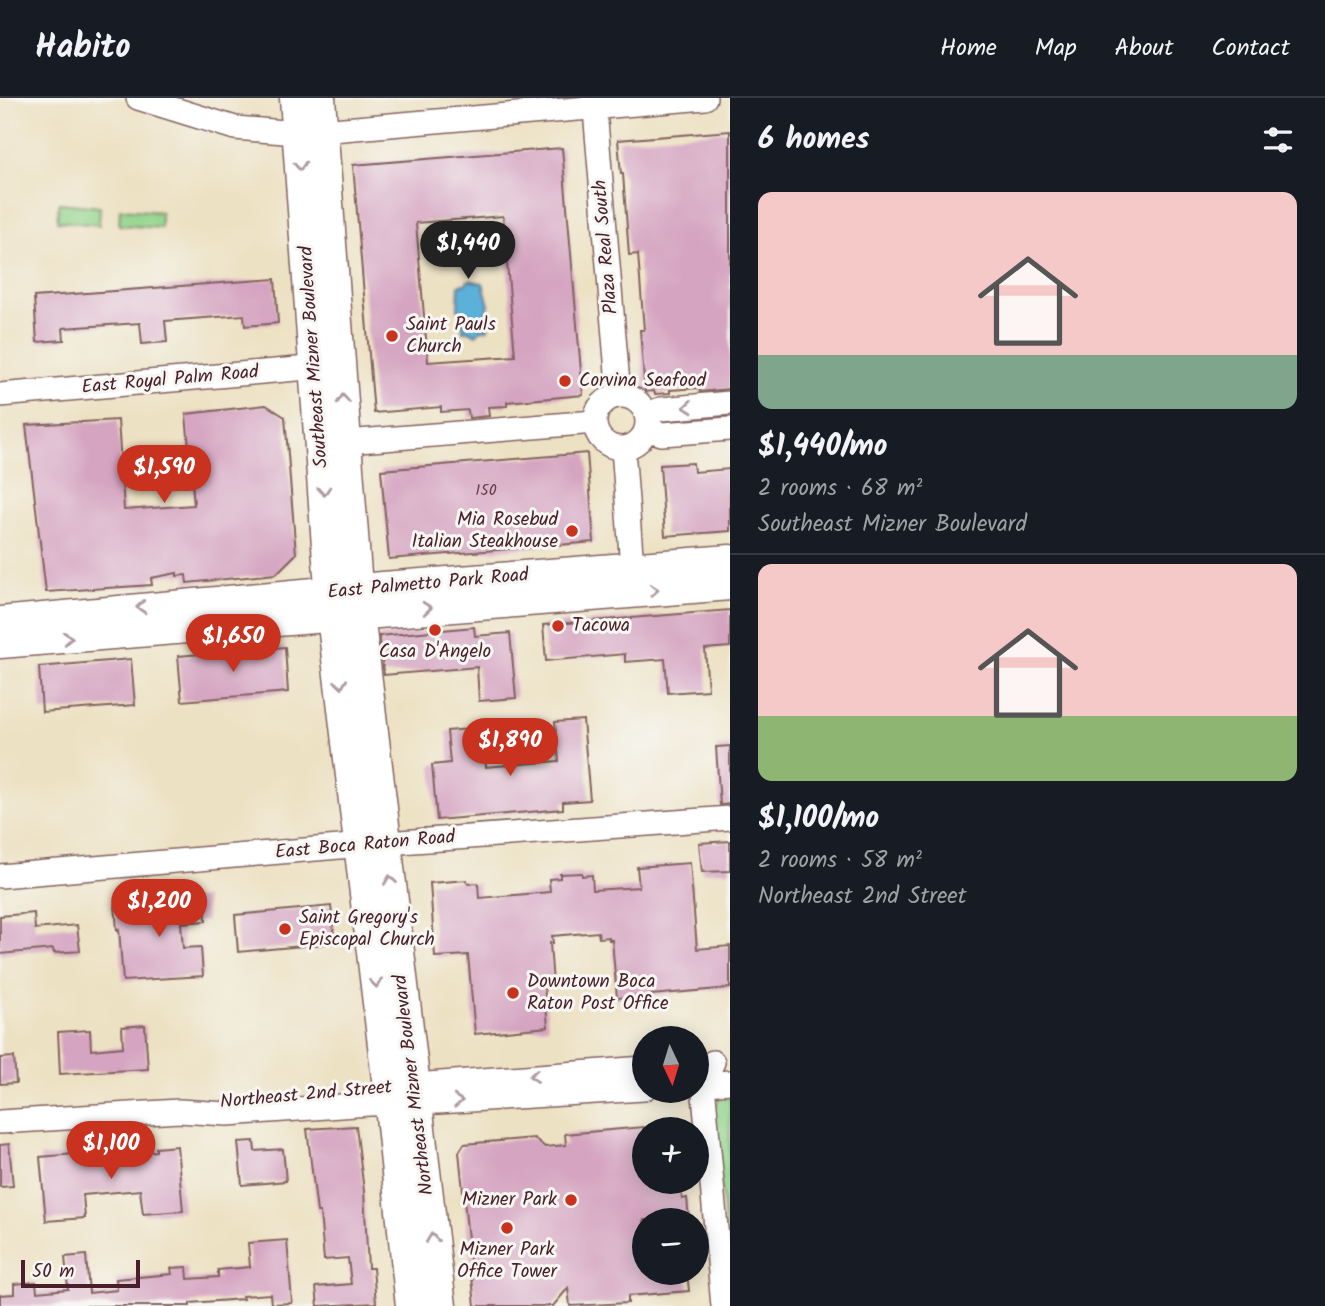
<!DOCTYPE html>
<meta charset="utf-8">
<style>
:root{--surface:#171b24;--page:#20242c;--text:#f1f3f6;--muted:#9ea1a6;--line:#363941;--accent:#c8321e}
body{margin:0;font-family:Kalam,sans-serif;background:var(--page);color:var(--text);height:100vh;display:flex;flex-direction:column;font-size:26px;white-space:nowrap}
*{box-sizing:border-box;margin:0}
p{font-size:23px;color:var(--muted)}
.icon{flex:none;width:38px;height:38px;fill:none;stroke:currentColor;stroke-width:2;stroke-linecap:round;stroke-linejoin:round}
.map{position:relative;flex:1;overflow:hidden}
.sheet{display:flex;flex-direction:column;background:var(--surface);width:595px}
.sheet>*{flex:none}
.needle{width:46px;rotate:176deg}
.buttons{position:absolute;left:632px;top:928px;display:grid;gap:14px}
.buttons a{display:grid;place-items:center;width:77px;height:77px;border-radius:50%;background:var(--surface);box-shadow:0 4px 18px #0003;font-size:35px}
.scale{position:absolute;left:21px;bottom:18px;width:119px;box-sizing:border-box;padding-left:7px;border:4px solid #4a1f2b;border-top:0;font-size:19px;line-height:24px;white-space:nowrap;color:#4a1f2b;-webkit-text-stroke:5px #f6f6f2;paint-order:stroke}
.price{position:absolute;translate:-50% -60px;padding:0 16px;border-radius:24px;background:var(--accent);color:#fff;font-size:23px;line-height:46px;filter:drop-shadow(0 2px 4px #0008)}
.price::after{content:'';position:absolute;left:50%;top:42px;width:21px;height:16px;margin-left:-10px;background:inherit;clip-path:polygon(0 0,100% 0,50% 100%)}
.price.on{background:#222;color:#fff}
ul{padding:0;list-style:none}
li{display:grid;align-content:center;gap:14px;height:371px;padding:0 28px}
li+li{border-top:2px solid var(--line)}
li span{display:grid;place-items:center;height:217px;border-radius:14px;color:#555}
li>.icon{margin-inline-start:auto}
span .icon{width:126px;height:126px;fill:#fffc;stroke-width:1}
li b{font-size:30px}
h2{display:flex;justify-content:space-between;align-items:center;height:84px;padding:0 28px;font-size:30px}
header{display:flex;align-items:center;gap:42px;box-sizing:border-box;height:98px;padding:0 35px;background:var(--surface);border-bottom:2px solid var(--line)}
header strong{font-size:33px}
nav{display:flex;gap:38px;margin-inline-start:auto;font-size:24px}
main{display:flex;flex:1;min-height:0}
.map>svg:first-child{display:block}
</style>
<header>
<strong>Habito</strong>
<nav><a>Home</a><a>Map</a><a>About</a><a>Contact</a></nav>
</header>
<main>
<div class="map">
<svg width="730" height="1208" viewBox="0 0 730 1208">
<rect width="100%" height="100%" fill="#f6f6f2"/>
<filter id="ink" filterUnits="userSpaceOnUse"><feTurbulence type="fractalNoise" baseFrequency=".0143" numOctaves="2"/><feDisplacementMap in="SourceGraphic" scale="14" xChannelSelector="R" yChannelSelector="G"/><feConvolveMatrix kernelMatrix="1 2 1 2 8 2 1 2 1" color-interpolation-filters="sRGB"/></filter>
<filter id="wash" filterUnits="userSpaceOnUse"><feTurbulence type="fractalNoise" baseFrequency=".00686" numOctaves="4" result="noise"/><feDisplacementMap in="SourceGraphic" scale="28" xChannelSelector="R" yChannelSelector="G"/><feGaussianBlur stdDeviation="1.57" result="paint"/><feColorMatrix in="noise" values="0 0 0 0 0 0 0 0 0 0 0 0 0 0 0 0 0 1.4 0 .05"/><feComposite in="paint" operator="in"/></filter>
<g filter="url(#wash)">
<rect width="100%" height="100%" fill="#ede1c3"/>
<path fill="#91d38a" stroke="#6e795a" stroke-width="2" d="M59,105L100,109L99,127L57,123Z
M120,111L161,114V130L119,127Z
M724,991H730V1178L714,1012Z"/>
<path fill="#5cb1d8" stroke="#536882" stroke-width="2" d="M469,182L483,185L489,207L486,215L488,231L481,232L476,237L469,233H463L462,217L458,211L459,187L465,186Z
M178,355L180,374L144,377L143,357H154L161,360L168,356Z"/>
<g id="blocks">
<path fill="#d5a4c1" fill-rule="evenodd" d="M730,33V291L700,294L699,290L670,292V295L655,296L654,293L645,294L640,232H644L638,156L629,157L623,76H621L618,42Z
M562,50L583,297L507,304V308L488,309L489,318L469,320L468,312L441,314V309L374,315L353,67ZM503,118L515,258L428,264L416,125Z
M275,181L278,225L245,228L244,217L165,223L167,244L142,246L140,225L63,230L64,242L37,244L34,199Z
M266,307L285,319L296,456L276,476L187,485L186,477L177,478V475L151,480L152,487L46,494L26,327L118,322L124,412L194,407L186,316Z
M587,355L594,444L389,461L381,372Z
M693,365L694,374L730,371V433L665,438L660,367Z
M730,512V549L705,551L708,592L668,595L665,561L625,564V556L546,563L543,527Z
M474,529L475,538L510,535L516,600L479,603L477,569L384,577L379,538Z
M285,549L288,594L182,603L178,558Z
M131,561L135,607L42,614L39,569Z
M583,622L590,702L563,704V711L437,722L432,667L450,665L447,633L483,630L486,669L559,663L555,624Z
M730,648V706L720,707L716,649Z
M730,743V773L702,774L699,745Z
M690,765L697,851L730,848V890L617,900L612,842H609V839L599,840L598,834L552,838L553,845H550L553,887L544,888L548,929L475,936L468,857L435,859L430,785L467,782L468,786L478,785L479,800L550,794L549,781L560,780V776L582,775V778L592,777L593,792L639,789L637,769Z
M205,800L206,823L181,825L183,850L201,849L203,878L123,883L119,831L117,832L115,807Z
M331,808L335,845L238,854L235,817Z
M34,815L35,831L77,827L80,853L54,855L53,851L0,856V818Z
M145,927L148,971L60,976L58,934L90,932L91,952L123,949L122,929Z
M14,959L16,985L0,986V960Z
M356,1028L364,1093L368,1170H373L376,1205L318,1208L316,1189L351,1186L348,1160L324,1162L320,1114H317L307,1031Z
M644,1029V1083H680L682,1101L687,1100L689,1122H644V1174H687L689,1193L628,1198V1205L570,1208L568,1190L553,1208H475L459,1054L464,1046L534,1040L545,1049L566,1047L565,1036Z
M254,1043L255,1053L283,1051L286,1083L242,1087L238,1044Z
M9,1046L13,1088L0,1089V1047Z
M177,1048L183,1113L143,1116L140,1092L83,1097L85,1120L46,1123L40,1059L85,1055V1059L136,1055L156,1053V1050Z
M287,1142L292,1205L271,1206L270,1196L242,1198L243,1201L190,1205V1208H0V1197L14,1196V1186L36,1184L37,1194L68,1191L65,1159L86,1157L89,1195L117,1192L116,1181L172,1176L171,1170L187,1169L188,1181L218,1179V1172L250,1169L248,1145Z"/>
</g>
</g>
<g filter="url(#ink)">
<use href="#blocks" fill-opacity="0" stroke="#836360" stroke-width="2"/>
<g fill="none" stroke-linecap="round" stroke-linejoin="round">
<g stroke="#836360" stroke-width="26">
<path id="minor" d="M138,0L235,30L297,35L705,0
M594,0L619,298
M0,297L331,268
M595 324a26 26 0 1 1 52 0a26 26 0 1 1-52 0Z
M646,316L661,311L730,305
M646,331L662,336L730,331
M346,344L595,324
M623,350L632,469
M0,778L386,745L730,720
M713,964L703,986L723,1208
M696,987L730,984
M401,988L644,970
M0,1024L179,1013L227,1016L369,1006L438,1004L644,991"/>
</g>
<g stroke="#836360" stroke-width="33">
<path id="major" d="M295,0L332,518L388,989L411,1208
M320,0L359,516L441,1208
M0,524L357,491L730,462
M0,545L730,487"/>
</g>
<use href="#minor" stroke="#fff" stroke-width="23"/>
<use href="#major" stroke="#fff" stroke-width="30"/>
</g>
<defs><path id="oneway-chevron" d="M-2-3.5L2.5 0L-2 3.5" fill="none" stroke-width="1.6" stroke-linecap="round" stroke-linejoin="round" transform="scale(1.75)"/></defs>
<g stroke="#ae9aa0">
<use href="#oneway-chevron" transform="translate(300 68) rotate(85)"/>
<use href="#oneway-chevron" transform="translate(343 301) rotate(-94)"/>
<use href="#oneway-chevron" transform="translate(688 309) rotate(175)"/>
<use href="#oneway-chevron" transform="translate(324 393) rotate(86)"/>
<use href="#oneway-chevron" transform="translate(654 492) rotate(-4)"/>
<use href="#oneway-chevron" transform="translate(141 509) rotate(175)"/>
<use href="#oneway-chevron" transform="translate(427 510) rotate(-5)"/>
<use href="#oneway-chevron" transform="translate(68 540) rotate(-5)"/>
<use href="#oneway-chevron" transform="translate(341 586) rotate(83)"/>
<use href="#oneway-chevron" transform="translate(390 782) rotate(-97)"/>
<use href="#oneway-chevron" transform="translate(376 885) rotate(83)"/>
<use href="#oneway-chevron" transform="translate(534 978) rotate(176)"/>
<use href="#oneway-chevron" transform="translate(458 1003) rotate(-3)"/>
<use href="#oneway-chevron" transform="translate(432 1140) rotate(-97)"/>
</g>
</g>
<g fill="#c8321e" stroke="#f6f6f2" stroke-width="2.5">
<circle cx="392" cy="238" r="7"/>
<circle cx="565" cy="283" r="7"/>
<circle cx="572" cy="433" r="7"/>
<circle cx="558" cy="528" r="7"/>
<circle cx="435" cy="532" r="7"/>
<circle cx="285" cy="831" r="7"/>
<circle cx="513" cy="895" r="7"/>
<circle cx="571" cy="1102" r="7"/>
<circle cx="507" cy="1130" r="7"/>
</g>
<g text-anchor="middle" dominant-baseline="central" stroke-width="6" stroke-linejoin="round" paint-order="stroke">
<g font-size="16" fill="#6d4050">
<text x="486" y="392">150</text>
</g>
<g font-size="19" fill="#4a1f2b" stroke="#f6f6f2">
<text transform="translate(606 149) rotate(-95)">Plaza Real South</text>
<text transform="translate(314 259) rotate(-94)">Southeast Mizner Boulevard</text>
<text transform="translate(170 282) rotate(-5)">East Royal Palm Road</text>
<text transform="translate(428 486) rotate(-5)">East Palmetto Park Road</text>
<text transform="translate(365 747) rotate(-5)">East Boca Raton Road</text>
<text transform="translate(414 987) rotate(-97)">Northeast Mizner Boulevard</text>
<text transform="translate(306 997) rotate(-5)">Northeast 2nd Street</text>
</g>
<g font-size="19" fill="#4a1f2b" stroke="#f6f6f2" text-anchor="start">
<text x="406" y="227">Saint Pauls<tspan x="406" dy="22">Church</tspan></text>
<text x="579" y="283">Corvina Seafood</text>
<text x="558" y="422" text-anchor="end">Mia Rosebud<tspan x="558" dy="22">Italian Steakhouse</tspan></text>
<text x="572" y="528">Tacowa</text>
<text x="435" y="554" text-anchor="middle">Casa D'Angelo</text>
<text x="299" y="820">Saint Gregory's<tspan x="299" dy="22">Episcopal Church</tspan></text>
<text x="527" y="884">Downtown Boca<tspan x="527" dy="22">Raton Post Office</tspan></text>
<text x="557" y="1102" text-anchor="end">Mizner Park</text>
<text x="507" y="1152" text-anchor="middle">Mizner Park<tspan x="507" dy="22">Office Tower</tspan></text>
</g>
</g>
</svg>
<div class="buttons">
<a><svg class="needle" viewBox="-14 -14 28 28"><path d="M0-13l5 13h-10z" fill="#e53935"/><path d="M0 13l5-13h-10z" fill="#9ea1a6"/></svg></a>
<a>+</a>
<a>−</a>
</div>
<div class="scale">50 m</div>
<b class="price on" style="left:468px;top:183px">$1,440</b>
<b class="price" style="left:164px;top:407px">$1,590</b>
<b class="price" style="left:233px;top:576px">$1,650</b>
<b class="price" style="left:510px;top:680px">$1,890</b>
<b class="price" style="left:159px;top:841px">$1,200</b>
<b class="price" style="left:111px;top:1083px">$1,100</b>
</div>
<section class="sheet">
<h2>6 homes<svg class="icon" aria-label="filters" viewBox="0 0 24 24"><path d="M4 7h16M4 17h16"/><circle cx="9" cy="7" r="2"/><circle cx="15" cy="17" r="2"/></svg></h2>
<ul>
<li><span style="background:linear-gradient(#f6c9c9 75%,#7fa58c 0)"><svg class="icon" aria-label="home" viewBox="0 0 24 24"><path d="M3 11l9-7 9 7M6 9v11h12V9"/></svg></span><div><b>$1,440/mo</b><p>2 rooms · 68 m²</p><p>Southeast Mizner Boulevard</p></div></li>
<li><span style="background:linear-gradient(#f6c9c9 70%,#8fb573 0)"><svg class="icon" aria-label="home" viewBox="0 0 24 24"><path d="M3 11l9-7 9 7M6 9v11h12V9"/></svg></span><div><b>$1,100/mo</b><p>2 rooms · 58 m²</p><p>Northeast 2nd Street</p></div></li>
</ul>
</section>
</main>
